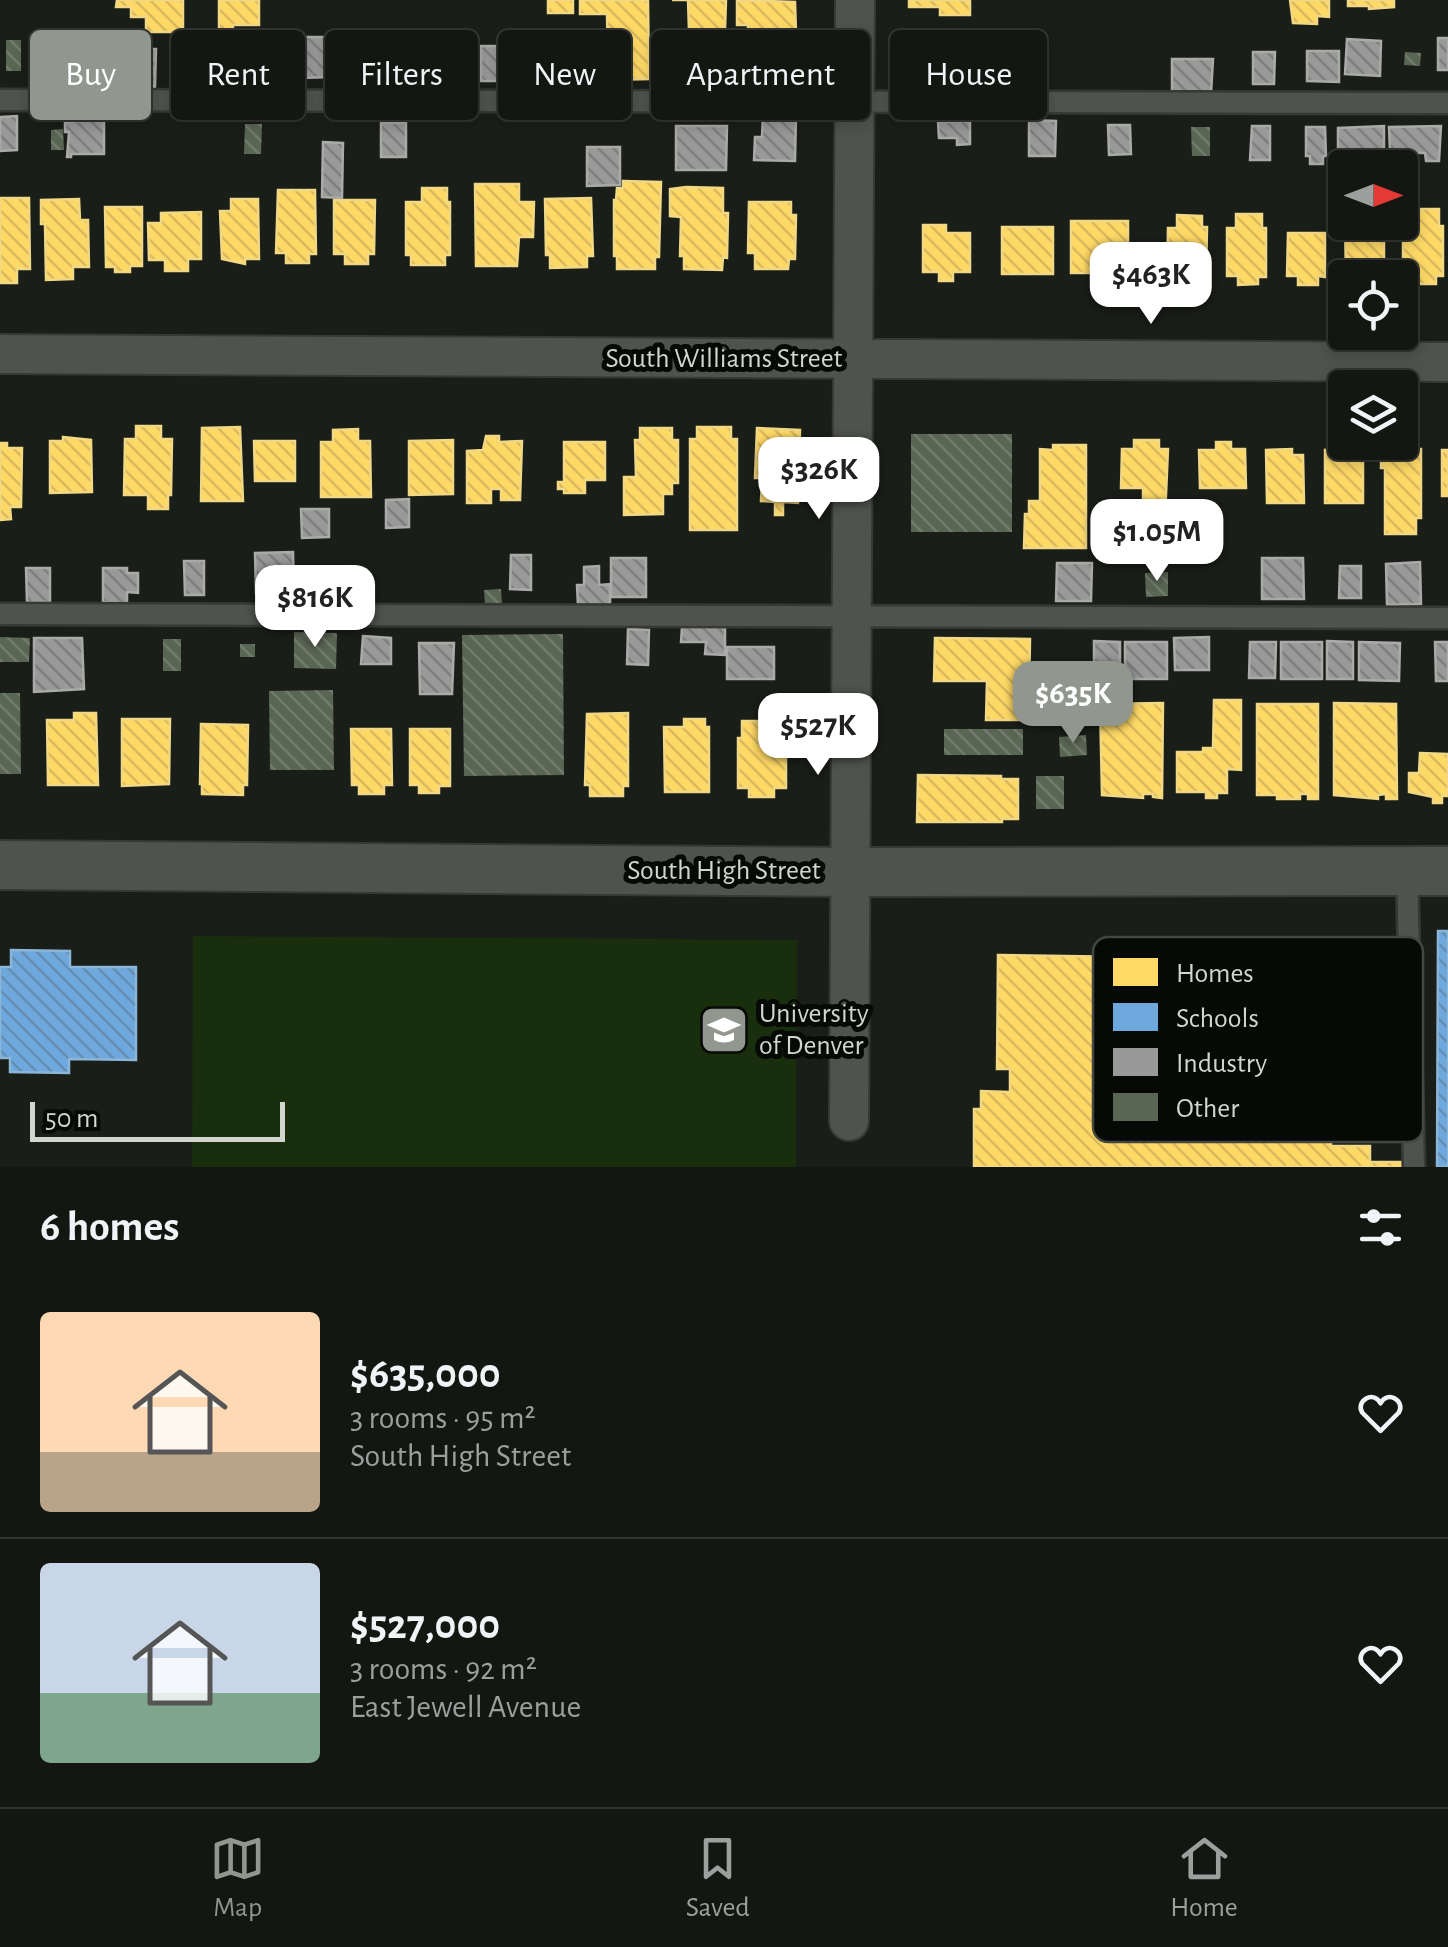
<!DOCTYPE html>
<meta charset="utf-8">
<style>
:root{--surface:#141612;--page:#1d1f1b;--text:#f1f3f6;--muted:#9d9f9f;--line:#333532;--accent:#91968e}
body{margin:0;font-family:"Alegreya Sans",sans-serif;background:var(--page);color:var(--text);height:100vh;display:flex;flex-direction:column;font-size:38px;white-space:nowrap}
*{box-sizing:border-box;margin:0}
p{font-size:32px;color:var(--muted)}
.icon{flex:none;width:55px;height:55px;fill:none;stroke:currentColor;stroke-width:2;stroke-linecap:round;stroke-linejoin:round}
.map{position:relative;height:1167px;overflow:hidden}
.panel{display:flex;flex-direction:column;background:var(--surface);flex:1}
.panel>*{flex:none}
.guide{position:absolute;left:30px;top:30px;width:1390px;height:90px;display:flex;gap:20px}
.needle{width:65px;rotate:90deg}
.controls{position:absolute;left:1328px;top:150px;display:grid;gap:20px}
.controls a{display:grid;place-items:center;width:90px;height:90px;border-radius:10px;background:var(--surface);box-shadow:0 5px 15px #0003,0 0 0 2px var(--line);font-size:50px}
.scale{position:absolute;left:30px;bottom:25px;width:255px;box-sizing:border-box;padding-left:10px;border:5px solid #d1d6ce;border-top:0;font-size:28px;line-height:35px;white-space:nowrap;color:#d1d6ce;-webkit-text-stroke:8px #060905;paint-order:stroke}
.price{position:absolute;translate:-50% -85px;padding:0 22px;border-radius:20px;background:#fff;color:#222;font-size:32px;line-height:65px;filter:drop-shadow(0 2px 5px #0008)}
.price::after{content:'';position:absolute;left:50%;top:60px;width:30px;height:22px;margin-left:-15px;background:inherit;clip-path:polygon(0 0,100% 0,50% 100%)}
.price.active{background:var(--accent);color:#fff}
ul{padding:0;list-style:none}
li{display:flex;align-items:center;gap:30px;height:250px;padding:0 40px}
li+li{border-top:2px solid var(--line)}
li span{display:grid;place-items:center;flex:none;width:280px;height:200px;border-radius:10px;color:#555}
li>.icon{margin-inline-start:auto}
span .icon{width:120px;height:120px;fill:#fffc;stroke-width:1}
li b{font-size:42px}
h2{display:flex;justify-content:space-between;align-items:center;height:120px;padding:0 40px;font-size:42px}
.pill{padding:0 35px;border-radius:10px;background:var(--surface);box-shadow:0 5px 15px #0003,0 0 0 2px var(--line);font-size:35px;line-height:90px}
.pill.active{background:var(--accent);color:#fff}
.tab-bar{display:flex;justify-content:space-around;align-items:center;height:140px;border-top:2px solid var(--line);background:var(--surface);font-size:28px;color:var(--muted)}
.tab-bar a{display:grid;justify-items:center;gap:5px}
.tab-bar .active{color:var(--accent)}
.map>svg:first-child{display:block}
</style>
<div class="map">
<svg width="1448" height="1167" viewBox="0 0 1448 1167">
<defs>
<pattern id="homes-back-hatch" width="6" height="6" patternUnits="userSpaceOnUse" patternTransform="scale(2.5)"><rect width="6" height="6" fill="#ffd966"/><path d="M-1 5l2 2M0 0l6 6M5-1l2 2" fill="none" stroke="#d9ba5e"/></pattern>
<pattern id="schools-back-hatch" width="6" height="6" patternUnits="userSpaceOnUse" patternTransform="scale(2.5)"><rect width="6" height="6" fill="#6fa8dc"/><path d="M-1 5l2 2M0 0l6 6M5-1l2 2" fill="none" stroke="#638eb4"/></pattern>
<pattern id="industry-back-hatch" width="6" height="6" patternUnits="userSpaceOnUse" patternTransform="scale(2.5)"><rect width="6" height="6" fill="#999"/><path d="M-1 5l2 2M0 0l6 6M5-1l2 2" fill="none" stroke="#7e7e7e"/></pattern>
<pattern id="building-back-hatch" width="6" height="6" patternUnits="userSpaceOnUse" patternTransform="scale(2.5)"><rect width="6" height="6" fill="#5a6654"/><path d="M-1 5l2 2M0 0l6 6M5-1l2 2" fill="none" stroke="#717b6b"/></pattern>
</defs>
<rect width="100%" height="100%" fill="#1a1e18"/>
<path fill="#182e0d" d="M193,936L797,940L796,1167H192Z"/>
<path fill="url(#homes-back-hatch)" stroke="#f1d885" stroke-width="2.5" d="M117,0H183V32H146V17H131V7H116Z
M219,0H259V25H233V31H219Z
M548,0H573V13H548Z
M580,0H648L649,79L608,80L607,14H580Z
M672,0H726L725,30L689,31L688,0Z
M737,0L795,2L797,64H786V75L761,74L762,64H757V48H748V25H737Z
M909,0H970V15H940V7H909Z
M1290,0H1329V17L1317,16V24L1293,23Z
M1348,0H1394V7L1369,9V6H1348Z
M623,181L661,182L659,257H655V269H617V256H614V200H616L617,188H623Z
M475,184H519V202H534L533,237H519L517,266H476Z
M686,187L723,188V213H728L727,258L723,257L722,270L684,269V256H680L681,217L670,216V189Z
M422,188H447V202H450V255H445V265H411V255H406V202H422Z
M278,190H315L316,254H309V263H286V253H276Z
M0,198H29L30,269H17V283H0Z
M591,198L593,256H587V267L550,268V255H546L545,199Z
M79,199L80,220H88L89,267H73V279L46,280L45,224H41V200Z
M231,199H258L259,259H245V264L222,259L220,211H231Z
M334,200H375L374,254H368V264H345V254H334Z
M749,202H791V215H796L795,259H789L788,269H755V253H748Z
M105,207H142V266H130V272H115V267H106Z
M1420,209H1439V226H1443V276H1436V284H1415V276H1403V212H1420Z
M201,212V259H188V271H165V260H149L148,223H161V213Z
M1236,214H1262V228H1266V277H1258V284L1238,285V276H1227V228H1236Z
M1177,215L1202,216V227H1207L1206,282L1167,281L1168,228H1177Z
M1071,221H1128V265H1112V273H1071Z
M1345,222H1384V276H1346Z
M923,225H946V233H970V272H953V281H939V272H923Z
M1002,227H1053V274H1002Z
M1288,233H1325V277L1318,276V285H1298V276H1287Z
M136,426H161V439H172L171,495H168V509H148V495H124L125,439H136Z
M240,427L243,501H201L202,428Z
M697,427H731V439H737V530H690V439H697Z
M640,428H672V440H678V483H672V494H663V514L624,515V477H636L635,440H640Z
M757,428L800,430L798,503L783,502V515H775V502L761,501L762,478H755Z
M358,429V441H370L371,497H321V442H333V430Z
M486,436H499V442L522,441L520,500H501V489H491V503H467V451L483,450Z
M63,437L91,440L92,492L50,493V441H63Z
M453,440V494L409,495V441Z
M1134,440H1159V449H1168L1165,518H1143V488H1121L1122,449H1134Z
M254,441H295V481H255Z
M564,442H605V480H585V493H564V489H558V482H564Z
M1216,442H1231V449H1245L1246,488H1200L1199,450H1216Z
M0,443H7V448H22L21,507H10L11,519L0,520Z
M1395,444H1410V449H1421V518H1416V534H1385V468H1381V458H1384V450L1395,449Z
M1053,445H1086V548H1024L1025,514H1029V501H1040V449L1053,450Z
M1350,448H1355V455H1363V503H1325V450Z
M1292,449V455H1303L1304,503H1267L1266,450Z
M1442,450H1448V496H1442Z
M935,638L1030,639L1029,698H1020V720H986L987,681H934Z
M1214,700H1241V770L1227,769V793H1217V798H1206V792H1177V752H1203V748H1213Z
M1163,703L1162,798L1153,797V794H1143V798L1102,795L1100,704Z
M1334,703L1396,704L1397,799H1386V794L1378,795V799L1334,795Z
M1257,704H1318V799H1308V794H1300V799H1277V795H1257Z
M74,713H96L98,785H48L47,720H74Z
M628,713V786H623V796H590V785H585L587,714Z
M122,719H170L169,784L122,786Z
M684,719H705V727H709V792H665L664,727H684Z
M742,721H782V738H786V788H774V797H749V788H738V738H742Z
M201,724L248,725L247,785H243V795L202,794V784H200Z
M351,729H391L392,785H384V794H359V785H352Z
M410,729H450V786H439V793H419V785H410Z
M1420,753L1448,754V796H1442V803H1433V797L1409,792V773H1419Z
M918,775L1001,776V779H1018V819H1002V822H917Z
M998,955L1129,957L1128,1041H1147V993H1167V988L1286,989L1291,993L1308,994L1307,1124L1331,1125V1146H1370V1162H1403V1167H974V1109H981V1091L1010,1092V1069H997Z"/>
<path fill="url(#schools-back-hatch)" stroke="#8cb6d8" stroke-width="2.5" d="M1438,931H1448V1167H1437Z
M11,950L70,951V967H136V1060L69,1059V1073L10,1072V1058H0V967H11Z"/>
<path fill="url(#industry-back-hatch)" stroke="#aaaba9" stroke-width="2.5" d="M297,37H335V77L298,78Z
M37,38L78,39L77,80H37Z
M1438,38H1448V70H1438Z
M1347,39L1381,41L1380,76L1345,74Z
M383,41V76H347V42Z
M929,41L972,42V89H928Z
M414,43H454V84H413Z
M481,46H506L507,81H481Z
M681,47H724L723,87H681Z
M219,48H262V90H225V61H219Z
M110,49H156L155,87H110Z
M1307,51H1339V82L1307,81Z
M1253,52H1275L1274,84H1253Z
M731,58L750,59L749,74L763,75V92H730Z
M979,59H998L999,91H979Z
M1172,59H1213L1211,94L1172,93Z
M763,115L796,116L795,161L754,160L755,137H762Z
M17,116V150L0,151V117Z
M104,119V154H71V157H67L69,132H65V122Z
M1029,120L1056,121L1055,156H1029Z
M970,121V144L957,145V138H939L938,122Z
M381,123H406V157H381Z
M1108,125H1130L1131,154L1109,155Z
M676,126H727L726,170H676Z
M1252,126H1270V160H1250Z
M1384,126V157L1338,155V128Z
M1441,126L1439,161H1426L1425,153H1390L1389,127Z
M1306,127H1325L1326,156H1323V164H1310V156H1306Z
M323,142L343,143L342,198L322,197Z
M587,147H620V185L587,186Z
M409,499V527L386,528V500Z
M301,509H329V537L302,538Z
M293,552L294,593H256L255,553Z
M511,555H531V590L510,589Z
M611,558H646V597H611Z
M1262,558H1303L1304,599H1262Z
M184,561H204V595H185Z
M1420,562L1421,604L1387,605L1386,564Z
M1057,563H1092L1091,601H1056Z
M599,566V585L610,584V606H578L577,585H584V567Z
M1340,566H1361V598H1339Z
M26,568H50V602H27Z
M103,568H127V573H138V593L127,592V603L103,602Z
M682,627H725V655L705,654L706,642H681Z
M628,629L649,630L648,665L627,664Z
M363,636L391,638V664H361Z
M1209,637V670H1175L1174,638Z
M34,638H82L84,689L34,692Z
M1094,641L1120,642V679H1094Z
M1327,641L1353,642V679H1327Z
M1125,642H1167V679H1125Z
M1250,642H1276L1275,678H1249Z
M1281,642H1322V679H1281Z
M1359,642L1400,643L1399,681L1359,680Z
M1435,642H1448V681H1436Z
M419,643H454L452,694H420Z
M727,647H774V679H727Z"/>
<path fill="url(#building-back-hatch)" d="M6,40H21V71H6Z
M1405,52L1421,53L1420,66L1404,65Z
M520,59H534V81L521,82Z
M245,124H262L261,154H244Z
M1191,127H1210V156H1192Z
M63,129L64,150H51V130Z
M911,434H1012V532H911Z
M1168,572V596L1146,597L1145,573Z
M501,589L502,604H485L484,590Z
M294,632L337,633L336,669L294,668Z
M563,634L564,775L464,776L462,635Z
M0,637L30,638L29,662H0Z
M163,639H181V671H163Z
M240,644H255V657H240Z
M333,690L334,770H270L269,691Z
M0,693H20L21,774H0Z
M944,729H1023V755H944Z
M1086,735L1087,755L1060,757L1059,737Z
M1036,776H1064V809H1036Z"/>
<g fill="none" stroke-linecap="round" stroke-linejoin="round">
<g stroke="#363934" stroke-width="25">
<path id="service" d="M0,100L1448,103
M0,614L1448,618
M1407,872L1414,1167"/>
</g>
<g stroke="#363934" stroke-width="42">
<path id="minor" d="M0,354L1448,362
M849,1121L855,0"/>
</g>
<g stroke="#363934" stroke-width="52">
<path id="tertiary" d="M0,865L851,872L1448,871"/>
</g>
<use href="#service" stroke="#4f534d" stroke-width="20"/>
<use href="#minor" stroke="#4f534d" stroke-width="38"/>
<use href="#tertiary" stroke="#4f534d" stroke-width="48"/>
</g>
<defs>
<g id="university-square" transform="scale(2.5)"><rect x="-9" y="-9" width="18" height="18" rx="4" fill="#91968e" stroke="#060905"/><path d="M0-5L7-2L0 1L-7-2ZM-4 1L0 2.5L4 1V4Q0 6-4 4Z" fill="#fff"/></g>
</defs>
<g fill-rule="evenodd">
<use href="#university-square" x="724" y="1030"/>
</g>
<g text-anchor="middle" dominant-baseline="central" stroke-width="10" stroke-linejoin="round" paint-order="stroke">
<g font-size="28" fill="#d1d6ce" stroke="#060905">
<text x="724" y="359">South Williams Street</text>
<text x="724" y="871">South High Street</text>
</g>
<g font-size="28" fill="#d1d6ce" stroke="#060905" text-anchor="start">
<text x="759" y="1014">University<tspan x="759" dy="32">of Denver</tspan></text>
</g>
</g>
<rect x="1093" y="937" width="330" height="205" rx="15" fill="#060905" stroke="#434641" stroke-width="2.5"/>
<rect x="1113" y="958" width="45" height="28" fill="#ffd966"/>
<rect x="1113" y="1003" width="45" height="28" fill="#6fa8dc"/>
<rect x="1113" y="1048" width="45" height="28" fill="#999"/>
<rect x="1113" y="1093" width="45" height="28" fill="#5a6654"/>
<g font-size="28" fill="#d1d6ce">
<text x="1176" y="982">Homes</text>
<text x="1176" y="1027">Schools</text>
<text x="1176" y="1072">Industry</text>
<text x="1176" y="1117">Other</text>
</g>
</svg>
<div class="controls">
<a><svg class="needle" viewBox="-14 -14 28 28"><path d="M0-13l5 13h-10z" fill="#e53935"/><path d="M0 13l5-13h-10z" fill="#9d9f9f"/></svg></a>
<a><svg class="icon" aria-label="locate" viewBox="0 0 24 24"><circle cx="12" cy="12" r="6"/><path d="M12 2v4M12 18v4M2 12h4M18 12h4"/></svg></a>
<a><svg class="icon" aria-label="layers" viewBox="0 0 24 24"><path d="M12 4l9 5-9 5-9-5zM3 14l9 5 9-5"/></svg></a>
</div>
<div class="scale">50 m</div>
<b class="price" style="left:1151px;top:327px">$463K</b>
<b class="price" style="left:819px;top:522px">$326K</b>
<b class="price" style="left:1157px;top:584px">$1.05M</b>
<b class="price" style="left:315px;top:650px">$816K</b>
<b class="price active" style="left:1073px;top:746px">$635K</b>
<b class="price" style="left:818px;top:778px">$527K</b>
<div class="guide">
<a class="pill active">Buy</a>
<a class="pill">Rent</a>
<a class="pill">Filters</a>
<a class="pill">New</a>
<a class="pill">Apartment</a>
<a class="pill">House</a>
</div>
</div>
<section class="panel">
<h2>6 homes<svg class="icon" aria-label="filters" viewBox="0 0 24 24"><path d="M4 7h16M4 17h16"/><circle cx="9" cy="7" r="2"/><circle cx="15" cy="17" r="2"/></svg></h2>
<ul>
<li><span style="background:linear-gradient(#ffd9b3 70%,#b9a48a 0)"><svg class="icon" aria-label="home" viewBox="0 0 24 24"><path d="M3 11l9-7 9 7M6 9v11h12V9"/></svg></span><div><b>$635,000</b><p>3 rooms · 95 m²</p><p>South High Street</p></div><svg class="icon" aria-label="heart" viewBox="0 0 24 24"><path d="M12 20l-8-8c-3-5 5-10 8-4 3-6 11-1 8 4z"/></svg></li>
<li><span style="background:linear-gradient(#c9d6e8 65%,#7fa58c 0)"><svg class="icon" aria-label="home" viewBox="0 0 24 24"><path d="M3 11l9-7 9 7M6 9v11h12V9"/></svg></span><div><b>$527,000</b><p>3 rooms · 92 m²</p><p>East Jewell Avenue</p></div><svg class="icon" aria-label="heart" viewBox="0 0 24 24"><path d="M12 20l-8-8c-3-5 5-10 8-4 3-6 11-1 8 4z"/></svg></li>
</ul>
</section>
<nav class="tab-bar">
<a class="active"><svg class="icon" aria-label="map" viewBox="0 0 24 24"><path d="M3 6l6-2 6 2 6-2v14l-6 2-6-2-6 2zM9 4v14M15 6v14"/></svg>Map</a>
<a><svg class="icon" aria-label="saved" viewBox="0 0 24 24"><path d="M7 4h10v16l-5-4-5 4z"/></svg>Saved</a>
<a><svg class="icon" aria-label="home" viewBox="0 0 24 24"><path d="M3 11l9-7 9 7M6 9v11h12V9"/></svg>Home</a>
</nav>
